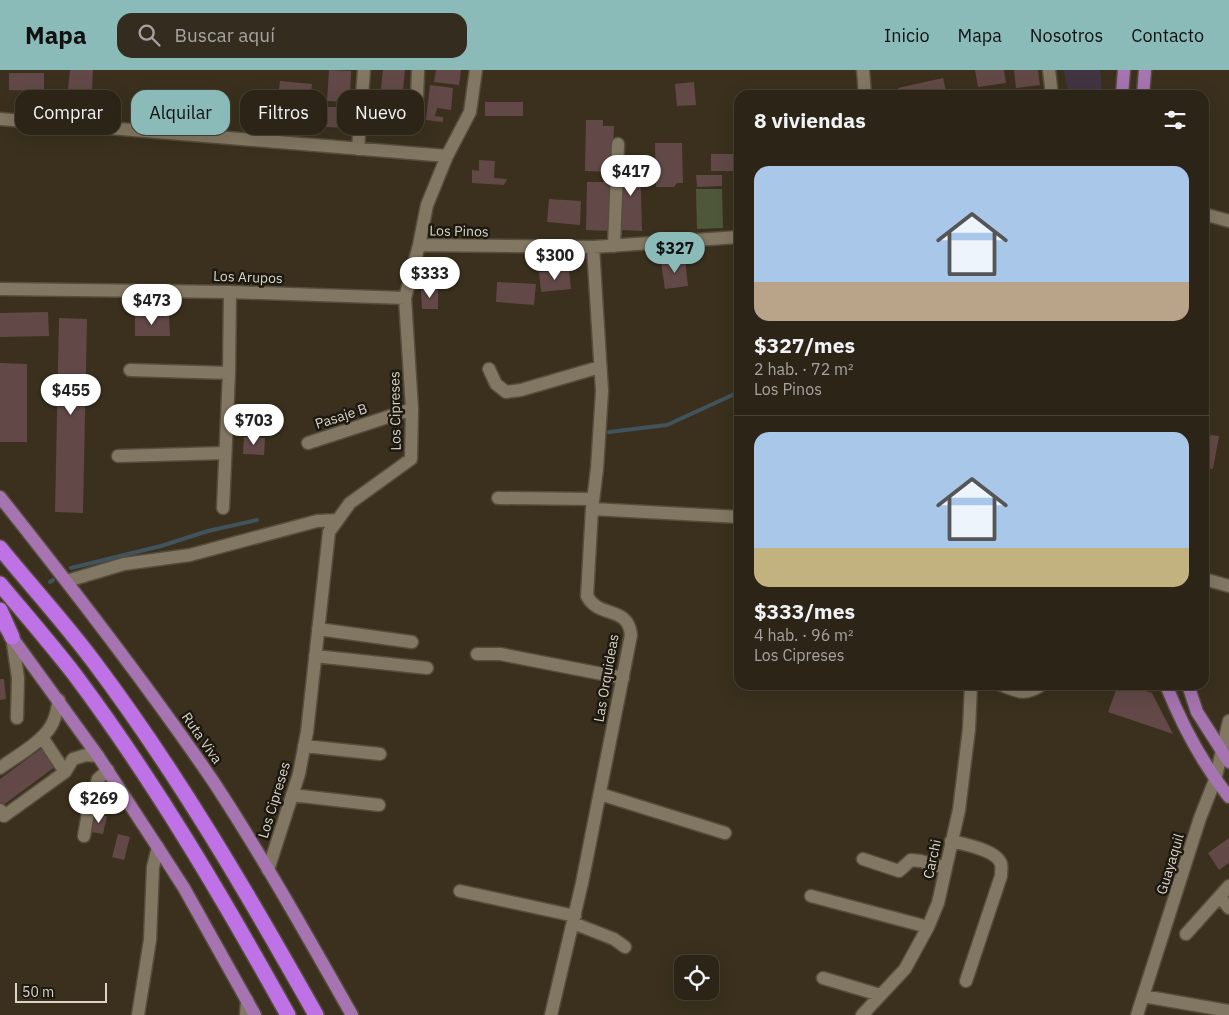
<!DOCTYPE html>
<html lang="es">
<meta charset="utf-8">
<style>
:root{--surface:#2c2416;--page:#342c1f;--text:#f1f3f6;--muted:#a6a4a1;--line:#484135;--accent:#8bbbb9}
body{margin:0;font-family:"IBM Plex Sans",sans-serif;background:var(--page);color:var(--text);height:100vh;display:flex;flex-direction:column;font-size:19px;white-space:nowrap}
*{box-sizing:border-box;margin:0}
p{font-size:16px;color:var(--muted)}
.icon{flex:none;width:28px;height:28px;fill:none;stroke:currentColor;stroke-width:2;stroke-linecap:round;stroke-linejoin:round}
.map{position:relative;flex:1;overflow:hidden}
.drawer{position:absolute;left:734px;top:20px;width:475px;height:600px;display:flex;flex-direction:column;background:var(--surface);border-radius:15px;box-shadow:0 5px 20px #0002,0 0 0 1px var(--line)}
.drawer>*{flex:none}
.guide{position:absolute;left:15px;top:20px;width:475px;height:45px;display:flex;gap:10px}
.fabs{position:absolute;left:674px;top:885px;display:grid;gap:10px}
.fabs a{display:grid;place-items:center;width:45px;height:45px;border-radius:10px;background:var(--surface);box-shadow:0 5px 20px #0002,0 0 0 1px var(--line);font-size:25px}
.scale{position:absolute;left:15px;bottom:12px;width:92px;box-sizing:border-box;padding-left:5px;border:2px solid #dad4c9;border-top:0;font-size:14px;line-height:18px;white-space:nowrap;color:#dad4c9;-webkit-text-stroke:4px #1d1911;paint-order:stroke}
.price{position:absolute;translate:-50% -42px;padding:0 11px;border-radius:18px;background:#fff;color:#222;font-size:16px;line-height:32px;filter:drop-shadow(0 1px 2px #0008)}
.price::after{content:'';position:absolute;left:50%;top:30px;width:15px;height:11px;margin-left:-8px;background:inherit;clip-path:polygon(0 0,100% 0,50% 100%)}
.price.on{background:var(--accent);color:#111}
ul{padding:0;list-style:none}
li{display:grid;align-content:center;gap:10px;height:265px;padding:0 20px}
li+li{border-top:1px solid var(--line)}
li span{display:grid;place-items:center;height:155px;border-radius:15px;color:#555}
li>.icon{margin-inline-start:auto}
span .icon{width:90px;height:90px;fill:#fffc;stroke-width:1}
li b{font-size:21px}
h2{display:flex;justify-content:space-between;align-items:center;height:60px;padding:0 20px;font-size:21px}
.tag{padding:0 18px;border-radius:15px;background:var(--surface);box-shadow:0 5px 20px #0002,0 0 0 1px var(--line);font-size:18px;line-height:45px}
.tag.on{background:var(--accent);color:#111}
header{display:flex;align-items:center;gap:30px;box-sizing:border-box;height:70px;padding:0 25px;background:var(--accent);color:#111}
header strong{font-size:24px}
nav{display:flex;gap:28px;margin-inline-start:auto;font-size:18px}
.search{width:350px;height:45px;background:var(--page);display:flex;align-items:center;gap:12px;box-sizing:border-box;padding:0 18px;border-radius:15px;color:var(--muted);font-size:19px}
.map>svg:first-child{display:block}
</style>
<header>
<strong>Mapa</strong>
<div class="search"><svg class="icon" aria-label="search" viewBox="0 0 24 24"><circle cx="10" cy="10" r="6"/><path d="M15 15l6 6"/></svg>Buscar aquí</div>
<nav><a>Inicio</a><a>Mapa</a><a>Nosotros</a><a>Contacto</a></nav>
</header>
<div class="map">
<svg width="1229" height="945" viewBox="0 0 1229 945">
<rect width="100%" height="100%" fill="#3a301d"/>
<path fill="#423441" d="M1064,0H1100L1102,19L1068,24Z"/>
<path fill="#4f573a" d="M696,119H722L723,158L697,159Z"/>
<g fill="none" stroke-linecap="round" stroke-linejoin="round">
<path stroke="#41535c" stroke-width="4" d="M609,362L667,355L739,322
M71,498L161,476L208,461L257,450
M50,512L53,510"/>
</g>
<path fill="#624947" d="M70,0H93L92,21L68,19Z
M329,0L351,1L350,32L327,31Z
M383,0H405L402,29L380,26Z
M436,0H461L459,15L434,12Z
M975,0H1004L1006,13L978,17Z
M1014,0H1038L1040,15L1016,18Z
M9,3H44V21L9,20Z
M943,8L947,25H899L898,18Z
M280,11L312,14L310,37L277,33Z
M694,12L696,35L677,36L675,14Z
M430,15L453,18L451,40L437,38L435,46L443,47V52L426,50Z
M485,32H523V46H485Z
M326,37H347V58L326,57Z
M369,40L391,42L390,61L368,59Z
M395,44L421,46L419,62L394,59Z
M586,50H603V56H614L612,102L585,101Z
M655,73H682L683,113H677L674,117H656Z
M711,84H739V101H711Z
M624,89L640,90L642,161L620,160Z
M479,90L495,91L494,108L507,109L504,115L472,113V100L479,101Z
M696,105H722V116L697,117Z
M587,112H610L612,161L586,160Z
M549,129L581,131L580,155L547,152Z
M685,189L688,216L665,219L661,192Z
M569,200L571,219L541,222L539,202Z
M497,212L536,214L534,235L496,232Z
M421,220H438V239H422Z
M48,242L49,266L0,267V243Z
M135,246H169L170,266H135Z
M59,248L87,249L83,443L55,442Z
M0,293L27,294V372H0Z
M1204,364L1219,366L1213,399L1204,397Z
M244,367L265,368L264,385L243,384Z
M0,609H4L6,629L0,630Z
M1118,615H1127L1152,623L1173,664L1108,642Z
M42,678L56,696L2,736L0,733V709Z
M95,744L107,746L103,764L91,762Z
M118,764L130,767L124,790L112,787Z
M1229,768V793L1219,800L1208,783Z"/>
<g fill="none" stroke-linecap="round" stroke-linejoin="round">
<g stroke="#554d3d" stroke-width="15">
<path id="minor" d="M863,0L865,25
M1049,0L1052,25
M361,34L412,32L416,31L417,27L418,0
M0,49L447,86
M358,79L364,0
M1204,144L1229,151
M419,175L593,177L739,167
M614,176L618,74
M0,219L230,222L405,228
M489,299L496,314L506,322L521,320L600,297
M130,300L229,303
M308,373L412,339
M118,386L225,383
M498,428L593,429
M223,438L229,303L230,222
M592,439L739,447
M1204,509L1229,516
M67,511L124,494L190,485L317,451L338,450
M318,559L412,572
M12,567L18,608L17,648
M477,584H500L623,608
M315,586L427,598
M1001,615C1017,621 1024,626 1040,616
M42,667L65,702
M304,676L380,684
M0,698C15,687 42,672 51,656C56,648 57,639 59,630
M600,724L725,763
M292,725L379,735
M0,740L4,746L65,702L73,689L86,685L98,686
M84,766L89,737L98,709L108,700
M951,771C964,774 997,780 1001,794C1002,798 1001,802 1001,806L966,911
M863,789L899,801L911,790L921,791L945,798
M268,800L299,704L307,662L329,462L350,433L411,389L412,339L405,228L419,175L427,135L447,86L470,42L476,0
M460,821L575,846
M811,826L928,857
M1220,827L1229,838
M573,853L614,869L625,877
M1186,864L1229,816
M823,908L880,925
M1143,926L1229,941
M138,945L150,870L153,797L158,777
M246,945L247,930
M551,945L582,813L631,565C628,535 599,549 587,526L592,439L597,399L602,321L593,177
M862,945L905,899L928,857L938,833L959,740L969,659L971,615
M1137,945L1200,748L1215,710L1229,651"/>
</g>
<g stroke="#554d3d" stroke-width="15">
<path id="major" d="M1122,25L1124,0
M1143,25L1145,0
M0,427C74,520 146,613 213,711C263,787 307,866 352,945
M6,559L98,686L166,790L184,818L255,945
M1166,615C1182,655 1202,693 1229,727
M1188,615L1197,642L1229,692"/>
</g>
<g stroke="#554d3d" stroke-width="18">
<path id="highway" d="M0,478C31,516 65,553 94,592C178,704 248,824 316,945
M0,514C25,544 51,574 75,605C155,712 223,828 288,945
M0,540L12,567"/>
</g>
<use href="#minor" stroke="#827762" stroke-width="12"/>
<use href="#major" stroke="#a674b1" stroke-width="12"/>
<use href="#highway" stroke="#be72e5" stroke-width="15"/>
</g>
<g text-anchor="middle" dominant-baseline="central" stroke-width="5" stroke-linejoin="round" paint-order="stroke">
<g font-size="14" fill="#dad4c9" stroke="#1d1911">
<text transform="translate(459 161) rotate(1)">Los Pinos</text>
<text transform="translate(248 207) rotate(2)">Los Arupos</text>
<text transform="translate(395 341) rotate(-91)">Los Cipreses</text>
<text transform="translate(341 346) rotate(-18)">Pasaje B</text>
<text transform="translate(606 608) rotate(-80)">Las Orquideas</text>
<text transform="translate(202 668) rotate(55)">Ruta Viva</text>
<text transform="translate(274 730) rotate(-73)">Los Cipreses</text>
<text transform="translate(932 789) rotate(-78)">Carchi</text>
<text transform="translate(1170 794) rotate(-73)">Guayaquil</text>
</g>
</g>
</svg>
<div class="fabs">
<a><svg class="icon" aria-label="locate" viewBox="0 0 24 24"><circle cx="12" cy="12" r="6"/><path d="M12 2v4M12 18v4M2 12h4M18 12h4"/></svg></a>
</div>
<div class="scale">50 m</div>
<b class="price" style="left:631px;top:127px">$417</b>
<b class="price on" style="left:675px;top:204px">$327</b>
<b class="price" style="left:555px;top:211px">$300</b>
<b class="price" style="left:430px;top:229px">$333</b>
<b class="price" style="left:152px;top:256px">$473</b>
<b class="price" style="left:71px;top:346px">$455</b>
<b class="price" style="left:254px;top:376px">$703</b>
<b class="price" style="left:99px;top:754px">$269</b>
<div class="guide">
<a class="tag">Comprar</a>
<a class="tag on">Alquilar</a>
<a class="tag">Filtros</a>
<a class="tag">Nuevo</a>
</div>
<section class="drawer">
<h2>8 viviendas<svg class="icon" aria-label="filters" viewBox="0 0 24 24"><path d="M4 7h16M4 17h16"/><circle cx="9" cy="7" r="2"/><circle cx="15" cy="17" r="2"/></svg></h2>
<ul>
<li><span style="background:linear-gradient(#a9c7e8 75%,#b9a48a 0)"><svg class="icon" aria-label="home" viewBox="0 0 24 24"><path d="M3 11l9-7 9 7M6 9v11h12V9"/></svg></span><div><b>$327/mes</b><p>2 hab. · 72 m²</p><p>Los Pinos</p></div></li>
<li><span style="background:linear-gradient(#a9c7e8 75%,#c2b280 0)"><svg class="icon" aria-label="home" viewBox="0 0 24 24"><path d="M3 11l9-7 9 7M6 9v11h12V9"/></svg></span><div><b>$333/mes</b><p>4 hab. · 96 m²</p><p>Los Cipreses</p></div></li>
</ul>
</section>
</div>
